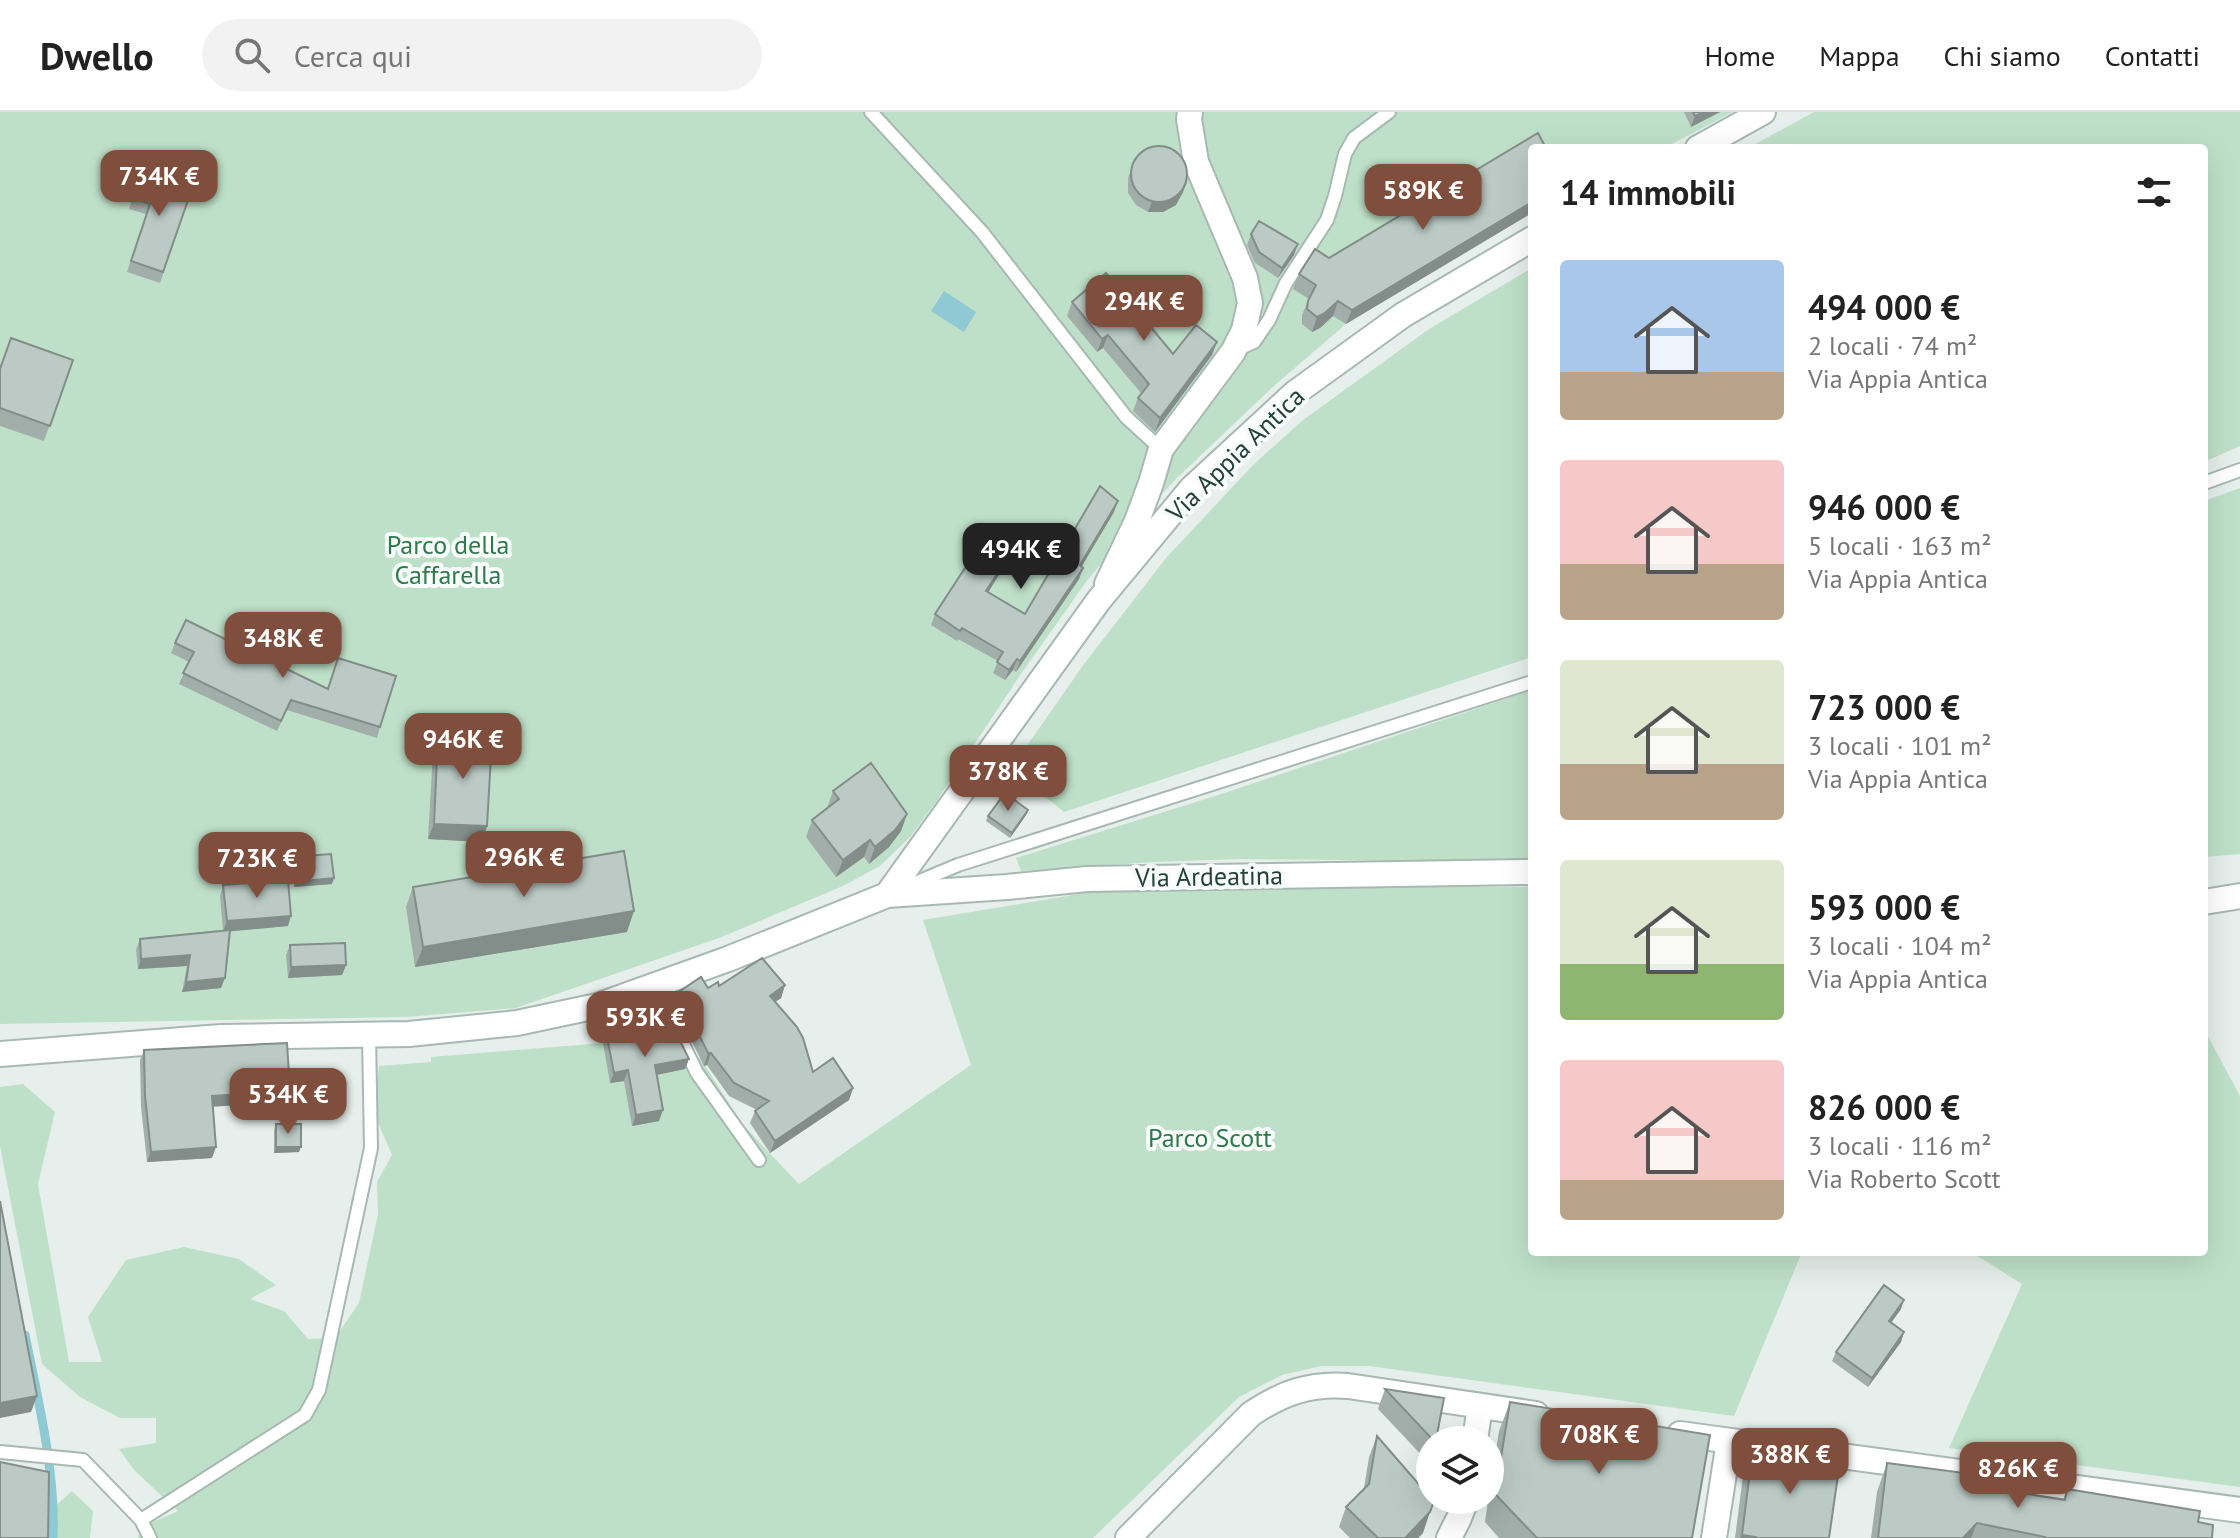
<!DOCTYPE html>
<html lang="it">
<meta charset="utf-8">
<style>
:root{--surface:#fff;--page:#f2f2f2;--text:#222;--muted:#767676;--line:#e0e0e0;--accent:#804e3d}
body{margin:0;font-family:"PT Sans",sans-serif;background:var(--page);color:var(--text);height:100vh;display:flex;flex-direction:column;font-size:30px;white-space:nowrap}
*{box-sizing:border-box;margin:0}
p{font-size:26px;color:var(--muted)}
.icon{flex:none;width:44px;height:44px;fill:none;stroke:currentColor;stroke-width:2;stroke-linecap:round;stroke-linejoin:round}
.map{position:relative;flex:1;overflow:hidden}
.sheet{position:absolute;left:1528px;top:32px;width:680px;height:1112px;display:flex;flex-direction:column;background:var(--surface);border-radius:8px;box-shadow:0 8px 32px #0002}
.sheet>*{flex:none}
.fabs{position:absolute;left:1416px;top:1314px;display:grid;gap:16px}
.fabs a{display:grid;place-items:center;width:88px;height:88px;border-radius:50%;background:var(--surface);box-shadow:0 8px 32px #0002;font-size:40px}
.price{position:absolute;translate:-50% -68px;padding:0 18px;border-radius:16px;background:var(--accent);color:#fff;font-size:26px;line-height:52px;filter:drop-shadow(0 2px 4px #0008)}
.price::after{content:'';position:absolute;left:50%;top:48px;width:24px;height:18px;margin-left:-12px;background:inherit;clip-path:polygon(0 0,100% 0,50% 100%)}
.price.on{background:#222;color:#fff}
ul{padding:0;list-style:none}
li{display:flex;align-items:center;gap:24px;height:200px;padding:0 32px}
li span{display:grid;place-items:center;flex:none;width:224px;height:160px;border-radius:8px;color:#555}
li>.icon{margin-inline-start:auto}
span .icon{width:96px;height:96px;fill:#fffc;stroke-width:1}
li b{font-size:34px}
h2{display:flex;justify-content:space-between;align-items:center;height:96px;padding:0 32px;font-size:34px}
header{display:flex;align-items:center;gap:48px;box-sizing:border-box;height:112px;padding:0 40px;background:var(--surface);border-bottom:2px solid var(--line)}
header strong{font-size:38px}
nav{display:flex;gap:44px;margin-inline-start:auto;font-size:28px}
.search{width:560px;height:72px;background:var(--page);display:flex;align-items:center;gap:20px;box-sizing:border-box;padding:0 28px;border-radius:44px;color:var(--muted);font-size:30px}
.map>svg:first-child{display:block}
</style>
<header>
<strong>Dwello</strong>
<div class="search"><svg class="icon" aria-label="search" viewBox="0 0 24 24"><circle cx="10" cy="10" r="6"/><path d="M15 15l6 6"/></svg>Cerca qui</div>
<nav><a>Home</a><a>Mappa</a><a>Chi siamo</a><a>Contatti</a></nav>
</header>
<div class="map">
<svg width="2240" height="1426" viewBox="0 0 2240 1426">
<rect width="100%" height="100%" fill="#e6efeb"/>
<path fill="#bfe0c8" d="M0,0H1733L1664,36H1532V101L1346,212L1275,273L1178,365L1137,409L1086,470L1021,562L934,693L910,725L880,754L843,774L719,826L516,896L406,905L0,912Z
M1814,0H2240V334L2204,350V36H1748Z
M1532,156V545L1064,700L1036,677L1049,667L1019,645L1084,552L1166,446L1254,352L1303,308L1429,217Z
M2240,376V742L2204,745V389Z
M1532,578V750L1240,747L1154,750L1021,759L1016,746L1215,684Z
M1398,775H1532V1140H1802L1734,1304L1369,1254H1321L1282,1263L1239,1285L1093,1426H138L141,1415L178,1399L134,1358L119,1337L156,1331V1306H120L80,1285L42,1252L0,1034V975L23,972L55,1000L38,1072L69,1250H102L88,1205L126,1148L184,1135L239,1147L276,1173L250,1187L284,1199L308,1227L335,1226L359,1191L378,1102L377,1070L392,1043L373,999L379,954L431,950V945L603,931L637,925L696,948L700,946L743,1013L799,1072L971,953L923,808L1091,780Z
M2204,917L2240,984V1375L1949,1336L2022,1172L1971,1140H2204Z
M72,1379L93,1399L90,1426H50V1399Z"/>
<path fill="#8ec9d4" d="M944,179L976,200L964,220L931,199Z"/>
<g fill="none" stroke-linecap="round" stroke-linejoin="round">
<path stroke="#8ec9d4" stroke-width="9" d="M25,1223C38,1287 56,1361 53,1426"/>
<g stroke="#a8b8b2" stroke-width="16">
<path id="service" d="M871,0L982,120L1126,305L1161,337
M1236,238L1254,230L1269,208L1286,171L1327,108L1335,84L1345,42L1354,26L1389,0
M2204,371L2240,358
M908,774L958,753L1532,570
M654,873L697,961L759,1048
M0,1340L83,1348L141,1408L150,1426
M141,1408L305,1303L319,1278L371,1036L369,924"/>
</g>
<g stroke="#a8b8b2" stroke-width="28">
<path id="minor" d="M1107,472L1137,409L1151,371L1161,337L1233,240L1244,218L1250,191L1245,166L1196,50L1189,7L1190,0
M1680,1322L2240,1398
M1475,1328L1480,1294
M1128,1426L1251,1302C1282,1281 1310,1271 1348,1274L1536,1302
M1449,1426L1459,1406L1466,1388
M1714,1426L1729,1329"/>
</g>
<g stroke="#a8b8b2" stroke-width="28">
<path id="tertiary" d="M1698,36L1763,0
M887,783L1007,775L1087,767L1532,760
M2204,790L2240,784
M0,942L221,925L409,922L517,911L597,894L728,847L887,783L1099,488L1192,376L1295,281L1403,203L1532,127"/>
</g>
<use href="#service" stroke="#fff" stroke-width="12"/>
<use href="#minor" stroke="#fff" stroke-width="24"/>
<use href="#tertiary" stroke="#fff" stroke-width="24"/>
</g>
<path fill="#a1aea9" d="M1684,0H1720L1691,15Z
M1538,21L1346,212L1333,204L1320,216L1312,220L1302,212V203L1309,187L1293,177L1299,162L1329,146Z
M1132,55L1183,80L1176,93L1163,100H1148L1136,93L1128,81V66Z
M142,57L193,74L160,171L127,160L146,102L129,97Z
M1251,122L1294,143L1278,166L1255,151L1247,133Z
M1072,190L1173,242L1212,243L1155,320L1133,299L1138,286L1141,281L1103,236L1097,240L1067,204Z
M73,248L44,329L0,314V256Z
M1114,400L1081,455L1083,456L1079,467L1016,560L1013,558L1005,568L993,561L998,549L958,527L957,529L931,513L935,502L1003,453L999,463L988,480L1025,502Z
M175,531L380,615L377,626L287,598L277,619L179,572L189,550L171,541Z
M438,624L487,714L482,730L428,727L433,640Z
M833,679L907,702L901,719L889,735L869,752L864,745L836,765L806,725L812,708L827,696Z
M1028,698L1026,703L1010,726L986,709L988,704Z
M293,745L332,772L294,775L291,751Z
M223,773L288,814L230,819L221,876L182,880L187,854L138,857L136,838L140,827L223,818L220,784Z
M413,775L627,820L415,855L406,795Z
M290,833L346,853L342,863L288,866L286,843Z
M785,873L781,886L775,890L813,960L853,976L849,988L770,1041L750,1011L755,999L757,998L729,984L707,953L704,954L679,904L681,899L676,891L680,879L719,874Z
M606,920L689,947L685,957L656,963L659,1009L632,1014L624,969L610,971L603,931Z
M144,938L286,990L213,994L212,1046L147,1050L141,995L140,948Z
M276,1012L299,1040L274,1041V1018Z
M1901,1197L1891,1211L1904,1220L1901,1230L1868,1275L1832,1249L1836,1240Z
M1385,1277L1436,1328H1430V1347L1429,1351L1378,1297Z
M1510,1290L1692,1426H1499L1485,1410L1488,1388H1490V1376L1499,1319Z
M1377,1324L1423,1421L1418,1426H1350L1339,1415L1346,1395L1364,1376L1369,1345Z
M1753,1335L1829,1426H1735L1743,1364Z
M1887,1351L2009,1379L2063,1388L2067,1377L2198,1410L2212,1426H1871L1877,1380Z"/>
<path fill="#838d89" d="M1704,0H1720L1691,15L1695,4Z
M1187,70L1183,80L1176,93L1163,100H1148L1152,90Z
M1532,90V101L1346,212L1352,198Z
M1298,132L1294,143L1278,166L1282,156Z
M1338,189L1333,204L1320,216L1312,220L1317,205Z
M1108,223L1103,236L1097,240L1102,227Z
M1217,230L1212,243L1155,320L1160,306Z
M1118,389L1114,400L1076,464L1080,453Z
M1003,453L999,463L982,490L986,479Z
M1083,456L1079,467L1016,560L1020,549Z
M1017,547L1013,558L1005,568L1009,558Z
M1028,698L1026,703L1010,726L1012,721Z
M907,702L901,719L889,735L869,752L875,735Z
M434,712L487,714L482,730L428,727Z
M870,728L864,745L836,765L843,748Z
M334,766L332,772L294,775L295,770Z
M634,799L627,820L415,855L423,835Z
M291,804L288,814L223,820L227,809Z
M190,843L187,854L138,857L141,847Z
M346,853L342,863L288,866L291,855Z
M225,866L221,876L182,880L186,870Z
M785,873L781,886L765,897L770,884Z
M708,941H711L707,953L704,954Z
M689,947L685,957L651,964L655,953Z
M628,958L624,969L610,971L614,961Z
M853,976L849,988L770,1041L775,1029Z
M290,979L286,990L209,995L212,984Z
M663,998L659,1009L632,1014L636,1003Z
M216,1035L212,1046L147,1050L151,1040Z
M276,1035H301L299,1040L274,1041Z
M1904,1188L1901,1197L1885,1219L1889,1209Z
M1904,1220L1901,1230L1868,1275L1872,1266Z
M37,1284L31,1300L0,1306V1291Z
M1430,1400L1423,1421L1418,1426H1405Z
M1977,1411L1971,1426H1963Z
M1742,1423L1756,1425V1426H1740Z"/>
<path fill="#bbcac4" stroke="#838d89" stroke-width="2" d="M1693,0H1704L1695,4Z
M1538,21L1546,36H1532V90L1352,198L1338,189L1325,201L1317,205L1307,197L1308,189L1316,173L1299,162L1315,137L1329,146Z
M1131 62a28 28 0 1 1 56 0a28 28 0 1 1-56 0Z
M142,57L193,74L163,160L131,149L150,92L133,86Z
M1259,109L1298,132L1282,156L1259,140L1251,122Z
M1106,161L1173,242L1196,213L1217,230L1160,306L1138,286L1149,272L1108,223L1102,227L1072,190Z
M11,226L73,248L50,314L0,296V257Z
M1100,374L1118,389L1080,453L1083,456L1020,549L1017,547L1009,558L997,550L1003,540L962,516L960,519L935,502L978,436L1003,453L986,479L1025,502Z
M186,508L328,577L338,546L396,564L380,615L291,588L281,609L183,561L194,540L175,531Z
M438,624L492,627L487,714L434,712Z
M871,651L907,702L895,718L875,735L870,728L843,748L812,708L839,687L833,679Z
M1005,681L1028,698L1012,721L988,704Z
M624,739L634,799L423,835L413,775Z
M331,742L334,766L295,770L293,745Z
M288,768L291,804L227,809L223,773Z
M230,818L225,866L186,870L190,843L141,847L140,827Z
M345,831L346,853L291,855L290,833Z
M762,846L785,873L770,884L797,915L803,926L813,960L833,946L853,976L775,1029L755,999L769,989L734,971L711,941H708L684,892L687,889L680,879L701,865L708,876L718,870L719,874Z
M670,908L689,947L655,953L663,998L636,1003L628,958L614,961L606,920Z
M287,931L290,979L212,984L216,1035L151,1040L145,984L144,938Z
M276,1012H301V1035H276Z
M0,1089L37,1284L0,1291Z
M1884,1173L1904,1188L1889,1209L1904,1220L1872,1266L1836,1240Z
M1385,1277L1444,1286L1436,1328H1433Z
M1510,1290L1710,1323L1692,1426H1537L1495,1382Z
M1377,1324L1430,1385V1388L1434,1389L1430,1400L1405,1426H1378L1346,1395L1369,1372Z
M1753,1335L1840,1349L1829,1426H1756V1425L1742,1423Z
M0,1350L49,1360L48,1426H0Z
M1887,1351L2011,1367L2009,1379L2065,1388L2067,1377L2200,1399L2198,1410L2213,1413L2212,1426H2045V1425L1977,1411L1963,1426H1878Z"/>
<g text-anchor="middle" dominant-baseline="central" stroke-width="8" stroke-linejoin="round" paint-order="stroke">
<g font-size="26" fill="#24423a" stroke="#f7fbf9">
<text transform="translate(1235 342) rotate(-44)">Via Appia Antica</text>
<text transform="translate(1209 764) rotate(-1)">Via Ardeatina</text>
</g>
<g font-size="26" fill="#2d7a4b" stroke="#f7fbf9">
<text x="448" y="432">Parco della<tspan x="448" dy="30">Caffarella</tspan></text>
<text x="1210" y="1025">Parco Scott</text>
</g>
</g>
</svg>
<div class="fabs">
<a><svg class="icon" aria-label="layers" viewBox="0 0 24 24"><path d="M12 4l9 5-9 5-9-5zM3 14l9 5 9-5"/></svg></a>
</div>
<b class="price" style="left:159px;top:106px">734K €</b>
<b class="price" style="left:1423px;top:120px">589K €</b>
<b class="price" style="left:1144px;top:231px">294K €</b>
<b class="price on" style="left:1021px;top:479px">494K €</b>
<b class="price" style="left:283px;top:568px">348K €</b>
<b class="price" style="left:463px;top:669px">946K €</b>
<b class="price" style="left:1008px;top:701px">378K €</b>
<b class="price" style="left:524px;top:787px">296K €</b>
<b class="price" style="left:257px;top:788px">723K €</b>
<b class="price" style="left:645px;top:947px">593K €</b>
<b class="price" style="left:288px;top:1024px">534K €</b>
<b class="price" style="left:1599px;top:1364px">708K €</b>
<b class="price" style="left:1790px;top:1384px">388K €</b>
<b class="price" style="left:2018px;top:1398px">826K €</b>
<section class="sheet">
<h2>14 immobili<svg class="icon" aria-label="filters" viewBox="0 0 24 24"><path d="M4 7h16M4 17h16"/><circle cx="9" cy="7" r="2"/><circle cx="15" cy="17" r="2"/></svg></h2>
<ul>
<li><span style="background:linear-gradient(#a9c7e8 70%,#b9a48a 0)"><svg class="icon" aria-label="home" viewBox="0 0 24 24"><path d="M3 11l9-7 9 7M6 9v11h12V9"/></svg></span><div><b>494 000 €</b><p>2 locali · 74 m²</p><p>Via Appia Antica</p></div></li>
<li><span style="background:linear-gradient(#f6c9c9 65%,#b9a48a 0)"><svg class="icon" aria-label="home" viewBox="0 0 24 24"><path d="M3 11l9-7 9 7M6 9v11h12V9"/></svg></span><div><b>946 000 €</b><p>5 locali · 163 m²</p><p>Via Appia Antica</p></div></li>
<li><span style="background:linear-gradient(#dfe7d0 65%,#b9a48a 0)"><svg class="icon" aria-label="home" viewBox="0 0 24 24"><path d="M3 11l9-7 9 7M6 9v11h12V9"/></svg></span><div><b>723 000 €</b><p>3 locali · 101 m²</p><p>Via Appia Antica</p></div></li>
<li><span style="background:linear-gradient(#dfe7d0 65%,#8fb573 0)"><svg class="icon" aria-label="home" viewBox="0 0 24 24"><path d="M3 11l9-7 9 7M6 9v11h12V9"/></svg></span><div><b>593 000 €</b><p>3 locali · 104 m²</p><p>Via Appia Antica</p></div></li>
<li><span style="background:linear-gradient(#f6c9c9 75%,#b9a48a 0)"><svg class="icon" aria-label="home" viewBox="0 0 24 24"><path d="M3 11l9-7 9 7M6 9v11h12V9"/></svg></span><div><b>826 000 €</b><p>3 locali · 116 m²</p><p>Via Roberto Scott</p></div></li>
</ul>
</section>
</div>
